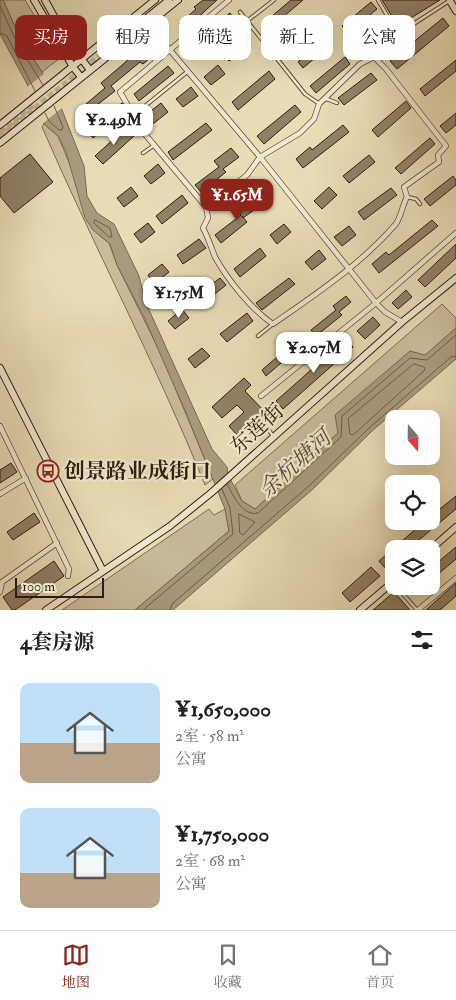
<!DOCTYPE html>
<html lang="zh">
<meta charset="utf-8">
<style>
:root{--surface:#fff;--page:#f6f6f6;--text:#202124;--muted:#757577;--line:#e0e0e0;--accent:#8f2418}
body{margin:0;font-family:"IM FELL Double Pica","Noto Serif SC",serif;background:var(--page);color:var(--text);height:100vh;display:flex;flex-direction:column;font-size:19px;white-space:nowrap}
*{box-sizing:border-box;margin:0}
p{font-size:16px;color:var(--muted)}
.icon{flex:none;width:28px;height:28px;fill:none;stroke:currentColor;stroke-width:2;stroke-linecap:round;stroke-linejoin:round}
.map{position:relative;height:610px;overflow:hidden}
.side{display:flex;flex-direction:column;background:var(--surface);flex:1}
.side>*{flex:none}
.top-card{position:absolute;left:15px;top:15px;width:426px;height:45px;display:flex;gap:10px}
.needle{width:32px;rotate:160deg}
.controls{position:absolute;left:385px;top:410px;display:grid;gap:10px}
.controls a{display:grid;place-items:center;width:55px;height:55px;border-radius:10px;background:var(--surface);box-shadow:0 5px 20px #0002;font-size:25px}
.scale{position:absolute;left:15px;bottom:12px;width:89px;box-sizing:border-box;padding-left:5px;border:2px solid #2f1e13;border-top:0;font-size:14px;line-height:18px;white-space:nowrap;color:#2f1e13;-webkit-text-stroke:4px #efe8ce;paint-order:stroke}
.price{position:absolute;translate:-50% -42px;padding:0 11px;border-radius:10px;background:#fff;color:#222;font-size:16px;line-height:32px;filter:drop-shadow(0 1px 2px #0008)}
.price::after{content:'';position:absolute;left:50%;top:30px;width:15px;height:11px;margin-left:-8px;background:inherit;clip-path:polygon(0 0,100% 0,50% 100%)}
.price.on{background:var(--accent);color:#fff}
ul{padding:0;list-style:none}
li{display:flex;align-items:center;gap:15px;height:125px;padding:0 20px}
li span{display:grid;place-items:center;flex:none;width:140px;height:100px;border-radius:10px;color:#555}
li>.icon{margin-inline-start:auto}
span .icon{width:60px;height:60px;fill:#fffc;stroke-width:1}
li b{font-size:21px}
h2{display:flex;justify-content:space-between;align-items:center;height:60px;padding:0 20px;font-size:21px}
.tag{padding:0 18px;border-radius:10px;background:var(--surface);box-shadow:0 5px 20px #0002;font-size:18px;line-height:45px}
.tag.on{background:var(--accent);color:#fff}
.tab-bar{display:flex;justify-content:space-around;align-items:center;height:70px;border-top:1px solid var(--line);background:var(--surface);font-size:14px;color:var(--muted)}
.tab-bar a{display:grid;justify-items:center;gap:2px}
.tab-bar .on{color:var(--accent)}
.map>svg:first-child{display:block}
</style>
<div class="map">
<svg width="456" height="610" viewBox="0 0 456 610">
<rect width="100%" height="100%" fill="#e7dcb4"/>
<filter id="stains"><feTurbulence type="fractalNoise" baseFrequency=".004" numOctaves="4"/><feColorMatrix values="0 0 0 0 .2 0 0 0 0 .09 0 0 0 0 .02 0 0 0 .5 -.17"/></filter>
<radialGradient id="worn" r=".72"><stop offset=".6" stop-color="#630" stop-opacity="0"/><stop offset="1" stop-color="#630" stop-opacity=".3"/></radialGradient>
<path fill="#c8bc99" stroke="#7c6d56" d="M3,0H25L60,58L42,72L21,40Z
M44,124L58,136L99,235L109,243L117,265L161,354L213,479L205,485C156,364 94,247 42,127Z
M442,304L456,318V328L425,356L410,351L338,433L255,509L242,501L235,485Z
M209,509L214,515L225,509L229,531L135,610H62Z"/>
<path fill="#a89b7d" stroke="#786953" d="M0,0H3L21,40L42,72L62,110L84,166L87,196L97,213L114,224L139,276L145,301L212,449L227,467L228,475L242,501L255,509L338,433L335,415L410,351L425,355L456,328V359L372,431L313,489L173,610H135L229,531L225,509L186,413L144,317L117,265L110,244L93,230L85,218L66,152L58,136L44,124L27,84L0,34Z"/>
<path fill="#e7dcb4" d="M45,73L62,108L42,124L26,88Z"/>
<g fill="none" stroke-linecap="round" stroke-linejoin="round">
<path stroke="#6c5c48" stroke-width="1" d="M0,6L17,43L43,85
M0,33L7,36L35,91
M45,113L49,121L59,130H62L63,127L54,106
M95,220L110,228L112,237H109L94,223Z
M414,364L424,367L425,370L353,435L350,434L348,419Z
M227,484C233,495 243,517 258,513L341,437L342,416L410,358L427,360L456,335
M239,514L255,522L243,535L240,533Z
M143,610L233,534L230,508L222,489
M170,610L172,604L310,485L369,428L451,357L456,356"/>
</g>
<path fill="#8f8167" stroke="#2f1e13" d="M203,0H217L184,30L179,24L196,9L194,7Z
M291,0H303L277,22L272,16Z
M382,0H440L398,26Z
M371,2L377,9L348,33L342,26Z
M230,13L235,20L194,52L189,45Z
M443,18L449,26L397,69L390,61Z
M306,21L310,27L286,47L282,41Z
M382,30L387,36L363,56L358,50Z
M246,38L251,46L229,61L223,53Z
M322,42L327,48L303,68L298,62Z
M148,43L156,53L143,64L140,62L111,86L115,91L88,112L86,104L105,88L101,83Z
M345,57L350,64L316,93L310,86Z
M456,60V71L425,96L420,89Z
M218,65L225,74L211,85L204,77Z
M168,66L174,73L139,101L134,94Z
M269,71L275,79L238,110L232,102Z
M371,73L377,80L344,105L338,98Z
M191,87L198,96L183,107L176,99Z
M406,101L411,108L378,137L372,130Z
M122,103L126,110L93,138L87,131Z
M161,103L168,112L149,127L142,118Z
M295,105L301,112L264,144L257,136Z
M456,113V125L446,133L440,126Z
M206,123L212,130L173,160L168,152Z
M343,125L349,132L303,168L296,159L310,147L312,150Z
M126,128L134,136L103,164L95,156Z
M430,138L435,144L401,174L395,168Z
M231,148L239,157L223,169L226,172L201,192L195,185L219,167L214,161Z
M30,154L53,182L14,213L0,196V178Z
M369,155L375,162L349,183L343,176Z
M158,164L165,173L151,184L144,176Z
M453,176L456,180V185L430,206L424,199Z
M131,187L138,196L124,207L117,198Z
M329,187L337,195L322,209L314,201Z
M391,188L397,195L364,220L358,212Z
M182,195L188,203L162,224L156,216Z
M251,198L258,207L243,218L242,216L247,222L221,243L215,235L241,215L237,209Z
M432,220L438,226L379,273L372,264L386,252L389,255Z
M148,223L155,232L141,243L134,234Z
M284,224L291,232L277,244L270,235Z
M349,226L356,235L342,246L334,237Z
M199,239L206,248L183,264L177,255Z
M456,244V258L425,287L418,280Z
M260,248L266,256L240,277L234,269Z
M319,250L326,259L312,270L305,262Z
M162,264L169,272L154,284L148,275Z
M220,278L226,285L200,306L194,298Z
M289,278L295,284L262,310L256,303Z
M406,290L412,297L398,309L392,303Z
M346,296L351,302L339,312L342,315L316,336L311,330L336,310L333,306Z
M182,309L189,318L175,329L168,321Z
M247,313L253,321L227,342L220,334Z
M373,317L380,325L365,339L357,331Z
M298,339L303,344L266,376L262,370Z
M346,339L353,347L283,409L276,401Z
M202,348L210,356L195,368L188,359Z
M244,378L251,385L245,391L264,411L237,435L229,426L244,412L237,405L222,418L212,407Z
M11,463L17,472L0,483V470Z
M456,496V509L408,549H394V561L386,569L379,561L425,521H431V516Z
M34,513L40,522L13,540L7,532Z
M456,547V559L431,580V568Z
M54,561L64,576L15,610H12L3,597Z
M371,567L380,576L350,602L342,593Z
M456,583V596L440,610H426Z
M394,592L410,610H373Z"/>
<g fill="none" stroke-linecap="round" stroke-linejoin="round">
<path stroke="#c2b694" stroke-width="6" stroke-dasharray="6 3" stroke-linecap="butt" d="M0,132L33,105
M0,137L118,41"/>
<g stroke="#5d4e3b" stroke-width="4.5">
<path id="lane" d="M378,0L398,34
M240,12L305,94L318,103
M247,21L274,0
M384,23L395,32
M374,57L398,34L449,1
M325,100L327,99L337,103
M134,115L187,72
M143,153L153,146
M407,197L416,199L420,204
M258,336L273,324
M263,422L273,436
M396,586L417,610"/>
</g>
<g stroke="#5d4e3b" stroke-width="6">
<path id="street" d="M148,24L260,157L376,303L385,312L402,322
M206,207L208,218L203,228C208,237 211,247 215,257C227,279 252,310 273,324C316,294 360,265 395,225C401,218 402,206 407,197L404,187L439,162L438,155L446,146L386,69L374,57L360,64L319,104L314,119L300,133L260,157L247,175L206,207L144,133L120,92L229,0
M261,396L376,303L456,233
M0,426L69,569L68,576
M0,494L26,478
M0,592L2,582L57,543
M418,610L456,578"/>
</g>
<g stroke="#2f1e13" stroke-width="8">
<path id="secondary" d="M34,0L73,67L81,77
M45,0L67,40L90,70
M450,1L456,11
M118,41L169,0
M0,125L155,0
M0,143L178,0
M0,368L103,571
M431,549L456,527
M46,610L170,526L211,493L402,322L456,278
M360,610L394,581"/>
</g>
<use href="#lane" stroke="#efe8ce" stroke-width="2.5"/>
<use href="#street" stroke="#efe8ce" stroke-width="4.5"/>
<use href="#secondary" stroke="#efe8ce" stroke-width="6"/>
</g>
<defs>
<g id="bus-ring" transform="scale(1.125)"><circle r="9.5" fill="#efe8ce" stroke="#8f2418" stroke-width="1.5"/><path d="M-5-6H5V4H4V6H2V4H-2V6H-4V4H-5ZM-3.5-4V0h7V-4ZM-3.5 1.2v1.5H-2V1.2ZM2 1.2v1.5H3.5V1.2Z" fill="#8f2418"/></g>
</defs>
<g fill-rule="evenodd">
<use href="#bus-ring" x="48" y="471"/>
</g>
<g text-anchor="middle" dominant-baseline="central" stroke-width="4.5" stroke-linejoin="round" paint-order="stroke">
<g font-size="21" fill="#2f1e13" stroke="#efe8ce">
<text transform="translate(257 429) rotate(-42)">东莲街</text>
</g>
<g font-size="21" font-weight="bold" fill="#2f1e13" stroke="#efe8ce" text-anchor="start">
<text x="64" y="471">创景路业成街口</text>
</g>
<g font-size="22" font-style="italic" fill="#594a38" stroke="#efe8ce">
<text transform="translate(295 464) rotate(-42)">余杭塘河</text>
</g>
</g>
<rect width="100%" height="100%" filter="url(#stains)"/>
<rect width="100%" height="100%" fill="url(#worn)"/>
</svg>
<div class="controls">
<a><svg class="needle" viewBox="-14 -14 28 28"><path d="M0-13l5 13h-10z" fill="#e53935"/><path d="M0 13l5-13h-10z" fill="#757577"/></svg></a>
<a><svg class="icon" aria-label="locate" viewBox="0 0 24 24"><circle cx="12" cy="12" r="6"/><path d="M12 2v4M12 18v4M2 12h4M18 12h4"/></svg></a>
<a><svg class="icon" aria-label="layers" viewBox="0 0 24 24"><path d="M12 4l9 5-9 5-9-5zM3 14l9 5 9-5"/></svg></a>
</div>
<div class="scale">100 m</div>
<b class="price" style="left:114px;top:146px">¥2.49M</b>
<b class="price on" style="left:237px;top:221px">¥1.65M</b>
<b class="price" style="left:179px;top:319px">¥1.75M</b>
<b class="price" style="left:314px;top:374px">¥2.07M</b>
<div class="top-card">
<a class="tag on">买房</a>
<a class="tag">租房</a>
<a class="tag">筛选</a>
<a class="tag">新上</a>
<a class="tag">公寓</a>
</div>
</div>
<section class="side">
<h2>4套房源<svg class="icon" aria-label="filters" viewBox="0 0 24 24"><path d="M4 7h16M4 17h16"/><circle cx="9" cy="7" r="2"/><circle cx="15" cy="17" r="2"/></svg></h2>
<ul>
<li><span style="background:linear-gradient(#bfe0f5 60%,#b9a48a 0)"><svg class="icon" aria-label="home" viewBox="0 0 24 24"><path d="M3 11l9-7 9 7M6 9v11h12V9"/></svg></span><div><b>¥1,650,000</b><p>2室 · 58 m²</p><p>公寓</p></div></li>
<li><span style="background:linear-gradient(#bfe0f5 65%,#b9a48a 0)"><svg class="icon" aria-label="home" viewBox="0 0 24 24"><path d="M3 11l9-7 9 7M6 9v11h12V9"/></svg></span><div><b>¥1,750,000</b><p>2室 · 68 m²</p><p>公寓</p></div></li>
</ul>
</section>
<nav class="tab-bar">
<a class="on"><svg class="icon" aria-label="map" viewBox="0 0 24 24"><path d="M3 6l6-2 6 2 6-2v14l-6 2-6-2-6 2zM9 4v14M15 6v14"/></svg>地图</a>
<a><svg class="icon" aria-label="saved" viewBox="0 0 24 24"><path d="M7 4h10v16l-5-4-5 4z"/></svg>收藏</a>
<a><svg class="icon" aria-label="home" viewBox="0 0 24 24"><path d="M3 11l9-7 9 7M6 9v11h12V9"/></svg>首页</a>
</nav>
